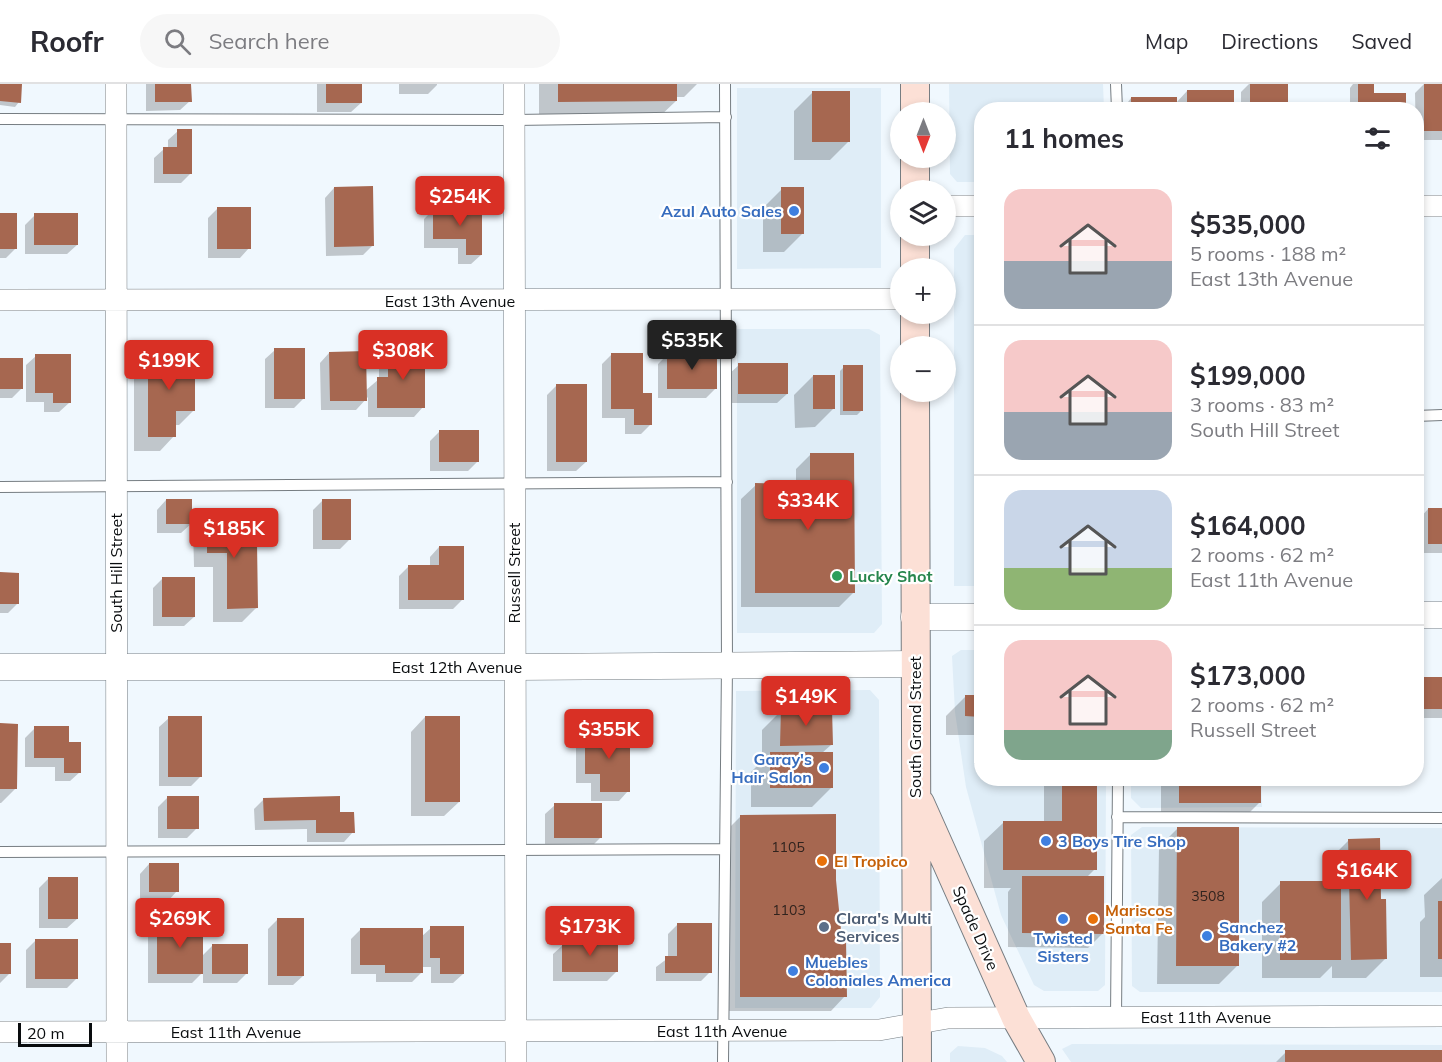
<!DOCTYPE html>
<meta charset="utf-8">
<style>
:root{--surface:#fff;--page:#f7f7f7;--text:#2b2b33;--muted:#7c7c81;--line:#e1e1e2;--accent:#d93025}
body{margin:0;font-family:Mulish,sans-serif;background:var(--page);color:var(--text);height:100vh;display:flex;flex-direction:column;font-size:22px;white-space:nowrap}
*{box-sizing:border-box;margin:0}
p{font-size:20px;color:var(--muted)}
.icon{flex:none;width:33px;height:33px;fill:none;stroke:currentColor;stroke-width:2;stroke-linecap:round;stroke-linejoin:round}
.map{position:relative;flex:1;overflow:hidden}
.sheet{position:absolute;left:974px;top:18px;width:450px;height:684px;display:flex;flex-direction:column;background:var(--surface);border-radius:24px;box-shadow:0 3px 9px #0003}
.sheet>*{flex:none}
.needle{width:39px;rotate:180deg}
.buttons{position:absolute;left:890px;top:18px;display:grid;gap:12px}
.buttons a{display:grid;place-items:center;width:66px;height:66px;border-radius:50%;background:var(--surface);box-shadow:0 3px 9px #0003;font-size:30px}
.scale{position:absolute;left:18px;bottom:15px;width:74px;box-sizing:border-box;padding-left:6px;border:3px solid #090c0e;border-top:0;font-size:16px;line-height:21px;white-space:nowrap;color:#090c0e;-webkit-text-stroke:4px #fff;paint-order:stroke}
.price{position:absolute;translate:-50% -51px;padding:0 14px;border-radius:6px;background:var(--accent);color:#fff;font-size:20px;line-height:39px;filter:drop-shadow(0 2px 3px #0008)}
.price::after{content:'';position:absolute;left:50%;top:36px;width:18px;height:14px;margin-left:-9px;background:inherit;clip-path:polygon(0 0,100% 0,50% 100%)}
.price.on{background:#222;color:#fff}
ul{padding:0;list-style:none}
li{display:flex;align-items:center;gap:18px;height:150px;padding:0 30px}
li+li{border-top:2px solid var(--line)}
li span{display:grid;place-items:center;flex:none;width:168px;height:120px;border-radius:18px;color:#555}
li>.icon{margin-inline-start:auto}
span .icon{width:72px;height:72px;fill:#fffc;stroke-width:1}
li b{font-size:26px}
h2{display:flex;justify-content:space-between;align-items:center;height:72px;padding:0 30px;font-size:26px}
header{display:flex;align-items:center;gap:36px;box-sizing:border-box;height:84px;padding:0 30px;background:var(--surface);border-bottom:2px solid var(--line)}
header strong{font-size:28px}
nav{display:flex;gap:33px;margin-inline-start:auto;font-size:21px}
.search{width:420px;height:54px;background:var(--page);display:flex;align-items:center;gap:15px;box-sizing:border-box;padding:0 21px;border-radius:33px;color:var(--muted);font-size:22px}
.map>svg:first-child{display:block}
</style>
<header>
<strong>Roofr</strong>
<div class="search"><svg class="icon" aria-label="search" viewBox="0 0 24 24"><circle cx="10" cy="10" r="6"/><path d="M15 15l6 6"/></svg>Search here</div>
<nav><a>Map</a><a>Directions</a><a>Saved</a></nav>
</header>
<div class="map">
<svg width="1442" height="978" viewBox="0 0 1442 978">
<rect width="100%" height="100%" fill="#f0f8fe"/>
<path fill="#dfedf7" d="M949,0H1103L1104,25L981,26V98H957L950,90Z
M737,4H881V184L737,185Z
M965,151H981V502H954V165Z
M737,245H869L880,251L882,540L874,549H737Z
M961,566H981V694L1106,695L1105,901L1098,907H1044L1034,901L1001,831L966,703L962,676L955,628L952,572Z
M870,606L879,616L880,913L871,924H735L736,607Z
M1131,695H1261L1262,723L1141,724L1131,714Z
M1142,743L1442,744V908H1140L1132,902L1131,751Z
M1072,960L1442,961V978H1071L1062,965Z
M958,962L985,964L1002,972L1007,978H950V969Z"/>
<path fill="#0003" d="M0,0H8L19,18L15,23L0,21Z
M146,0H190V17L180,26L146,27Z
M317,0H361V19L351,28H317Z
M399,0H437V1L428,10H399Z
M539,0H697L684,13H676V17L657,35L539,36Z
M1249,0H1287V26H1241V8Z
M1353,0H1373V11L1404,26H1350V4Z
M1424,0H1442V56H1416L1415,9Z
M1187,7L1232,26H1122L1131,14L1176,19Z
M813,8L849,57L830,76H794V27Z
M178,47L191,89L181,99H154V74L164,65H168V56Z
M334,104L372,162L363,171L326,172L325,114Z
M782,105L803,149L784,168H763V124Z
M218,124L249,164L240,174H208V134Z
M433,126H481V171L471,180H458V164H424V135Z
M0,131L16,164L6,174H0Z
M35,131L77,161L67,170H25V141Z
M275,266L304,314L294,324H265V275Z
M389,268L423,323L414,333H368V313L356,326H321L320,279L329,269L365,307L379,295V278Z
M612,270L641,311L651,340L641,350H625V334H602V280Z
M668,270L716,304L706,314H658V280Z
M148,271L194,326L179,341H174V352L160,367H134V286Z
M36,272L69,319L59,328H44V318H26V281Z
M0,276L22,304L12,314H0Z
M739,281L787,310L777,319H729V290Z
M844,283L862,326L857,331H840V287Z
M813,292L834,324L815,343L795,344L794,311Z
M557,301L586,378L576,387H547V311Z
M439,348L477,378L468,387H430V357Z
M811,370L854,508L839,523H741V415L756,401H796V385Z
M166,416L191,440L181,449H157V426Z
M323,416L349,456L340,465H313V426Z
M1428,425H1442V469H1419V435Z
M208,427L256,524L242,538H213V483H194L193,442Z
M439,463L462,516L453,525H399V492L408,483H430V473Z
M0,490L17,520L8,529H0Z
M163,494L194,533L184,542H153V504Z
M1422,594H1442V634H1416V600Z
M965,613H981V680H974V651H946V632Z
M781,627L831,661L822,669L831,704L812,723H751V688L762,677V646Z
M425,633L459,718L444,732H411V648Z
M169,634L201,692L191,702H159V643Z
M0,641L16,704L1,719H0Z
M35,644L67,660L80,688L70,697H55V683H25V654Z
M585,651L628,707L619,717H591V699H576V660Z
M1051,694H1095V785L1087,793L1103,849L1088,864L1008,863V808L1011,804H984V757L1003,739H1044V701Z
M1161,694H1260V718L1241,737L1161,738Z
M168,713L197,744L187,754H158V723Z
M264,715L339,730L353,748L344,758H307V745L255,746L254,725Z
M555,721L601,753L591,763H545V730Z
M741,732L834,796L845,912L831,927H726L722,751Z
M1178,744L1238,881L1219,900H1157L1159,763Z
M1349,756L1380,816L1385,875L1366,894H1332V882L1320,894H1262V818L1281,799H1330V775Z
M149,780L177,807L168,817H140V790Z
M49,794L77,835L67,844H39V804Z
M1442,794V893H1420V838L1425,833L1424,811Z
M277,836L303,892L293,901H268V845Z
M678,840L710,888L701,897H656V883L668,874V850Z
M157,841L202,872L212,862L246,890L237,899H203V888L192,899H148V851Z
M431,844L463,890L453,899H431V883H421V889L412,898H376V890H351V855L360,846L421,853Z
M36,856L77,894L67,904H26V866Z
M0,861L9,890L0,899Z
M563,861L617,887L607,897H553V870Z
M1286,968H1442V978H1276Z"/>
<path fill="#a66750" d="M0,0H22L21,19L0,17Z
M155,0H191L192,18H155Z
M326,0H362V19H326Z
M558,0H677V17L558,18Z
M1250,0H1288V26H1250Z
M1358,0H1374V9H1406V26H1358Z
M1424,0H1442V47H1424Z
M1187,6H1234V26H1187Z
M812,7H850V58H812Z
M1131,13H1177V26H1131Z
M177,45H192V90H163V63H177Z
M373,102L374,162L334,163V103Z
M781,103H804V150H781Z
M217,123H251V165H217Z
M433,124H482V171H466V155H433Z
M0,129H17V165H0Z
M34,129H78V161H34Z
M274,264H305V315H274Z
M366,267L367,317H330L329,268Z
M388,267H425V324H377V293H388Z
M611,269H643V309H652V341H634V325H611Z
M667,269H717V305H667Z
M35,270H71V319H53V309H35Z
M148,270H195V327H176V353H148Z
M0,274H23V305H0Z
M738,279H788V310H738Z
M843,281H863V327H843Z
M813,291H835V325H813Z
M556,300H587V378H556Z
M439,346H479V378H439Z
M810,369H854L855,509H755V399L810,400Z
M166,415H192V440H166Z
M322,415H351V456H322Z
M1428,424H1442V460H1428Z
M207,426H236V459H257L258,524L227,525V469H207Z
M439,462H464V516H408V481H439Z
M0,488L19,489V520H0Z
M162,493H195V533H162Z
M1421,593H1442V625H1421Z
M965,611H981V633L965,632Z
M781,625H832L833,661L780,662Z
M168,632H202V693H168Z
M425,632H460V718H425Z
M0,639L18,640L17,705H0Z
M34,642H69V658H81V689H64V674H34Z
M585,649H630V708H600V690H585Z
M770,668H833V704H770Z
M1062,694H1097V786H1003V737H1062Z
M1179,694H1261V719H1179Z
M167,712H199V745H167Z
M340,712V728H354L355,749H316V736L264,737L263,714Z
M554,719H602V754H554Z
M836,730V796L842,856H846L847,913H740V731Z
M1177,743H1239V882H1176Z
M1380,754L1381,815H1386L1387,875L1351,876L1348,755Z
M149,779H179V808H149Z
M1022,792H1104V850L1022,849Z
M48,793H78V835H48Z
M1280,797H1341V876H1280Z
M1438,817H1442V875H1438Z
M277,834H304V892H277Z
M677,839H712V889H665V872H677Z
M157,840H203V890H157Z
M430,842H464V890H440V874H430Z
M360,844H423V889H385V881H360Z
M35,855H78V895H35Z
M0,859H11V890H0Z
M562,859H618V888H562Z
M212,860H248V890H212Z
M1285,966H1442V978H1285Z"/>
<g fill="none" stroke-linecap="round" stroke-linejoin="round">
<g stroke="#767d82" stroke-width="12">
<path id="service" d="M1116,0L1117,26
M0,35L514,36L726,33
M1416,332L1442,331
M0,403L727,398
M1117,733L1442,734
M0,768L725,765
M1116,934L1118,694
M723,978L727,581L725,0"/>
</g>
<g stroke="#767d82" stroke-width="22">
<path id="minor" d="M116,0L117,978
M514,0L516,978
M945,122H981
M1416,122H1442
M0,216L900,215
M0,948L845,946H879L948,934L1442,932"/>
</g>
<g stroke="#767d82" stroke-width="27">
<path id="tertiary" d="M1416,531H1442
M914,533H981
M0,583H515L915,580"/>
</g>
<g stroke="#767d82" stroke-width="30">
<path id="secondary" d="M915,28V0
M915,74V106
M915,184V152
M915,230V262
M915,308L917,978
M920,719L1016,934L1041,978"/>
</g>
<use href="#service" stroke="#fff" stroke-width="10"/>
<use href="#minor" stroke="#fff" stroke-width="21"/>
<use href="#tertiary" stroke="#fff" stroke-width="26"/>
<use href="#secondary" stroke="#fce0d6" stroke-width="28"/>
</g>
<g fill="#3f7fe0" stroke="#fff" stroke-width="2">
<circle cx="794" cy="127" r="6"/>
<circle cx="824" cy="684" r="6"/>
<circle cx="1046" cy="757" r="6"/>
<circle cx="1063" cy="835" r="6"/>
<circle cx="1207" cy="852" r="6"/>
<circle cx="793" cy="887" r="6"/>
</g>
<circle fill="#2e9e5b" stroke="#fff" stroke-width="2" cx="837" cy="492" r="6"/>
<g fill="#e8710a" stroke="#fff" stroke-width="2">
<circle cx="822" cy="777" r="6"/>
<circle cx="1093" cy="835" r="6"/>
</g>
<circle fill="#5c6f8a" stroke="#fff" stroke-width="2" cx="824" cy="843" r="6"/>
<g text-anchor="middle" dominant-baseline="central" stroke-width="4.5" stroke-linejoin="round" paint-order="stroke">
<g font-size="14" fill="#30231e">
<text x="788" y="763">1105</text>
<text x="1208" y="812">3508</text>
<text x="789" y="826">1103</text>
</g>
<g font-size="16" font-weight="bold" fill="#366cbe" stroke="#fff" text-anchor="start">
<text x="782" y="127" text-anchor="end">Azul Auto Sales</text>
<text x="812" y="675" text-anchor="end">Garay's<tspan x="812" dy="18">Hair Salon</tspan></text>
<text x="1058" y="757">3 Boys Tire Shop</text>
<text x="1219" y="843">Sanchez<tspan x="1219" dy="18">Bakery #2</tspan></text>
<text x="1063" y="854" text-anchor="middle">Twisted<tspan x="1063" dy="18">Sisters</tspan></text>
<text x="805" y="878">Muebles<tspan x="805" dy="18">Coloniales America</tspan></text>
</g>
<g font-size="16" fill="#090c0e" stroke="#fff">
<text x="450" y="217">East 13th Avenue</text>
<text transform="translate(116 489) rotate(-90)">South Hill Street</text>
<text transform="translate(514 489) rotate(-90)">Russell Street</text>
<text x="457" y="583">East 12th Avenue</text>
<text transform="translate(915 643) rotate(-90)">South Grand Street</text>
<text transform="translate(976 844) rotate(66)">Spade Drive</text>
<text x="1206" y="933">East 11th Avenue</text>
<text x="722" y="947">East 11th Avenue</text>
<text x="236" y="948">East 11th Avenue</text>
</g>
<g font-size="16" font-weight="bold" fill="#27864d" stroke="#fff" text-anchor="start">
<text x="849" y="492">Lucky Shot</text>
</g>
<g font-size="16" font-weight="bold" fill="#c56008" stroke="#fff" text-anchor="start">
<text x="834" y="777">El Tropico</text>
<text x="1105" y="826">Mariscos<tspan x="1105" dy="18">Santa Fe</tspan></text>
</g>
<g font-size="16" font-weight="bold" fill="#4e5e75" stroke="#fff" text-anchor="start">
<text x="836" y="834">Clara's Multi<tspan x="836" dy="18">Services</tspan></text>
</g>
</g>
</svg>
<div class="buttons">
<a><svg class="needle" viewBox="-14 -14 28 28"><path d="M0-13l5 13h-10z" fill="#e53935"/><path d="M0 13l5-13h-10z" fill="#7c7c81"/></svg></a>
<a><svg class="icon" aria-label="layers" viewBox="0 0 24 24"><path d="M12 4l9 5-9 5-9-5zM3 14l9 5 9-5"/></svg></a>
<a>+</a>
<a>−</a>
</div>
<div class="scale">20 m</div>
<b class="price" style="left:460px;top:143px">$254K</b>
<b class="price on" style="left:692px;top:287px">$535K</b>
<b class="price" style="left:403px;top:297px">$308K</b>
<b class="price" style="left:169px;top:307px">$199K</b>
<b class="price" style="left:808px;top:447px">$334K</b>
<b class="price" style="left:234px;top:475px">$185K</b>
<b class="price" style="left:806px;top:643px">$149K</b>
<b class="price" style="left:609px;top:676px">$355K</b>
<b class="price" style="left:1367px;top:817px">$164K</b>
<b class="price" style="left:180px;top:865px">$269K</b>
<b class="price" style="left:590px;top:873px">$173K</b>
<section class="sheet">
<h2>11 homes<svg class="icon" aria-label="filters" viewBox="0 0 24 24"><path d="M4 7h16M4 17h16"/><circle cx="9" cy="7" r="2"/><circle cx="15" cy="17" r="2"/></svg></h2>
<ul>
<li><span style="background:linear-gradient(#f6c9c9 60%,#9aa5b1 0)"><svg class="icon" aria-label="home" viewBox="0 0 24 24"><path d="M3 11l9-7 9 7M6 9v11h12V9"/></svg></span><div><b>$535,000</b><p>5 rooms · 188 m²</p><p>East 13th Avenue</p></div></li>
<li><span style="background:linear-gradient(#f6c9c9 60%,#9aa5b1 0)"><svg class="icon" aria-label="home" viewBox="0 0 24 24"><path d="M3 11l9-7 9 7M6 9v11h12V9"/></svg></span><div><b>$199,000</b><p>3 rooms · 83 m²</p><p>South Hill Street</p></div></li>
<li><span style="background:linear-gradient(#c9d6e8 65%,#8fb573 0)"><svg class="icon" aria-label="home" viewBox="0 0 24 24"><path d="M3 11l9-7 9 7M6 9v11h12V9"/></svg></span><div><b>$164,000</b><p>2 rooms · 62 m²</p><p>East 11th Avenue</p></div></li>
<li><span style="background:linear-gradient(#f6c9c9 75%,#7fa58c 0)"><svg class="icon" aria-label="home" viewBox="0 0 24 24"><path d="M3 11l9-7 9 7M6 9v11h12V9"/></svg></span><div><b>$173,000</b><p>2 rooms · 62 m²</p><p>Russell Street</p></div></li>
</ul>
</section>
</div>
